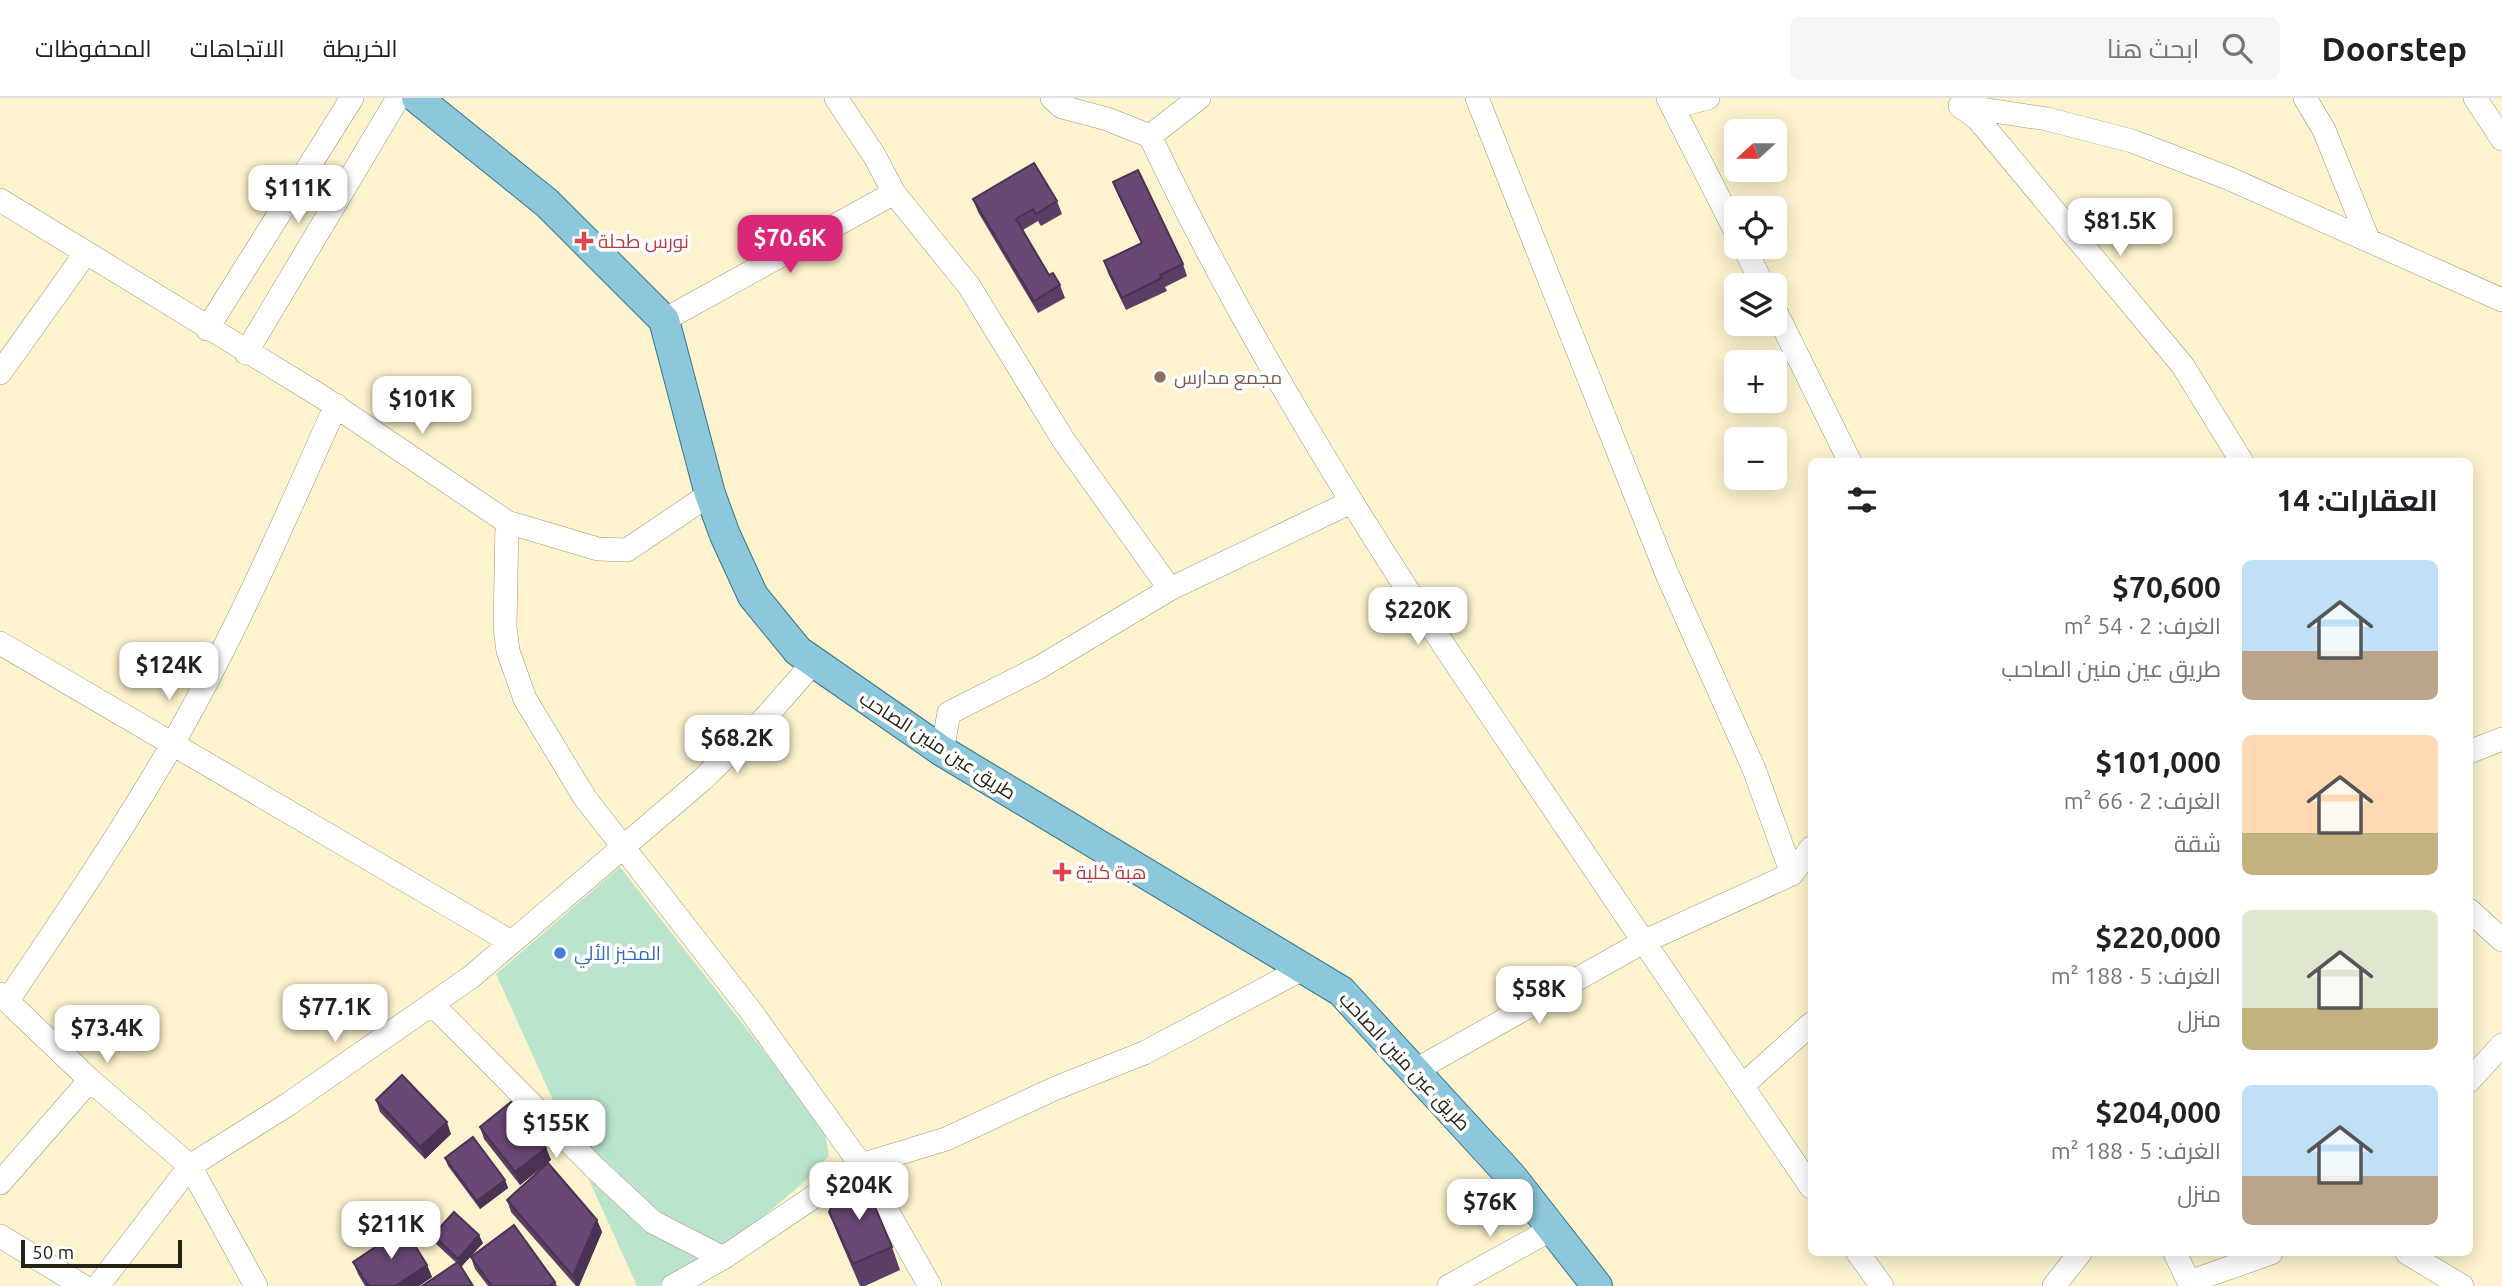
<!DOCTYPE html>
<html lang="ar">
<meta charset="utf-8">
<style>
:root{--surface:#fff;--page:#f6f6f6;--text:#202124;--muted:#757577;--line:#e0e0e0;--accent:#db2777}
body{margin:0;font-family:Ubuntu,Cairo,sans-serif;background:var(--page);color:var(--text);direction:rtl;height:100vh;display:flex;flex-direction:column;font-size:26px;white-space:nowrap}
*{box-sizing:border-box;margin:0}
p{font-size:23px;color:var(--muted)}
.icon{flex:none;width:38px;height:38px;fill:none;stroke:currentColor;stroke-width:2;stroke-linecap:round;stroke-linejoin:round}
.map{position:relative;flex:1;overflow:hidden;direction:ltr}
.drawer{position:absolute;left:1808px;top:360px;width:665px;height:798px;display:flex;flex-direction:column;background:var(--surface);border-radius:10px;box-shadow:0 4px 18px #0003;direction:rtl}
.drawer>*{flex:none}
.needle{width:46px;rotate:249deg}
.fabs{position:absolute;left:1724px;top:21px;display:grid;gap:14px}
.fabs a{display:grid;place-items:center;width:63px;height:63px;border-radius:10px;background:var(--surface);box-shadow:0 4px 18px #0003;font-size:35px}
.scale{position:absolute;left:21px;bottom:18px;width:161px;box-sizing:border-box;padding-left:7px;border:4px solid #252214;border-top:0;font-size:19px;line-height:24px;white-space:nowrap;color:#252214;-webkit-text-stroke:5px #fff;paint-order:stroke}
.price{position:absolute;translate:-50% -60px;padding:0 16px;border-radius:14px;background:#fff;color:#222;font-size:23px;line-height:46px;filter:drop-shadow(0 2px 4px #0008)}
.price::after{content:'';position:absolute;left:50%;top:42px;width:21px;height:16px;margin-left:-10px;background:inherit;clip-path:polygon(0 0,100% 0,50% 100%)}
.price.on{background:var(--accent);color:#fff}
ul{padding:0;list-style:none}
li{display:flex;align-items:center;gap:21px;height:175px;padding:0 35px}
li span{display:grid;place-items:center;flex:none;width:196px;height:140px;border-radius:10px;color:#555}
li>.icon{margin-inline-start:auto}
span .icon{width:84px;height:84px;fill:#fffc;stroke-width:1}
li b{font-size:30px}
h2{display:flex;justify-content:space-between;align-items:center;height:84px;padding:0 35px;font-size:30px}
header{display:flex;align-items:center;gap:42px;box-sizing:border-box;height:98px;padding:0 35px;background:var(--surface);border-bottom:2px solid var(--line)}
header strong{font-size:33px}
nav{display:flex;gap:38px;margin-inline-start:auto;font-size:24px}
.search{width:490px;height:63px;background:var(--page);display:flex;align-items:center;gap:18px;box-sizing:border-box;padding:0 24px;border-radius:10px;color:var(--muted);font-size:26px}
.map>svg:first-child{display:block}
</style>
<header>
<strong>Doorstep</strong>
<div class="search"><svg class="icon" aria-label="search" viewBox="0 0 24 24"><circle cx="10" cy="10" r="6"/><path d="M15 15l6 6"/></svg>ابحث هنا</div>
<nav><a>الخريطة</a><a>الاتجاهات</a><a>المحفوظات</a></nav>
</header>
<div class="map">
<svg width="2502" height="1188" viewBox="0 0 2502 1188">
<rect width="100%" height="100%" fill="#fdf3ce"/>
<path fill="#bbe4cd" d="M620,769L824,1030L829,1058L802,1086L728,1148L659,1188H637L496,876Z"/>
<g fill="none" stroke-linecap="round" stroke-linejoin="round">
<g stroke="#9f9673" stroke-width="24">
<path id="minor" d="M836,0L874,57L894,95L969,188L1064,343L1170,491
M1052,0L1062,9L1107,21L1150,38
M1199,0L1150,38C1237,222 1344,398 1457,567C1574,742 1692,915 1811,1089
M1477,0L1667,476L1754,671L1792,776L1811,750
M1668,0L1736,134
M2305,0L2324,32L2368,141
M2475,0L2502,41
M1960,8L1977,20L2183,268L2242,364
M1961,8L2047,21L2132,43L2228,80L2502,202
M1673,9L1708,0
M0,102L319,297L507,424L505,529L508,553L525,601L585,700L750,912L861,1067L723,1160L673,1188
M1744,149L1763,187
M1774,210L1850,364
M664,222L894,95
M207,231L352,0
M246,255L398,0
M0,275L85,156
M507,424L598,451L627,452L710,396
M0,545L511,844
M942,653L949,615L1040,569L1170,491L1351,404
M2469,654L2502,641
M2469,812L2502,842
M0,896L90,982L190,1068L256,1188
M8,902C64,819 121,735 172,647C234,539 285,422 336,307
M432,906L594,1069L653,1124L723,1160
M1414,973L1643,844L1792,776
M2469,983L2502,947
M1742,988L1811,926
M0,1085L90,982
M0,1138L83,1188
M1858,1155L1882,1188
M2175,1155L2191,1188
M2407,1155L2462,1188
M2189,1184L2271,1155
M98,1188L190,1068L287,1007L471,879L703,681L764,621L814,564
M930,1188L861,1067L946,1041L1056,990L1144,955L1304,870
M1449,1188L1552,1131
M2054,1188L2080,1155"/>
</g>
<g stroke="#377587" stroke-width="32">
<path id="major" d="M417,0L547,105L664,222L710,396L725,437L753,498L798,553L942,653L1341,893L1511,1078L1597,1188"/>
</g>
<use href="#minor" stroke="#fff" stroke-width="23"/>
<use href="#major" stroke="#8cc7dc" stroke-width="30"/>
</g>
<path fill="#5b3e65" d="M1113,84L1183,166L1187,178L1165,189L1167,193L1126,212L1108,175L1104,163L1141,145L1118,97Z
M973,101L1057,103L1062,116L1041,128L1038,123L1023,132L1049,177L1060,187L1065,200L1038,215L978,114Z
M376,1002L451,1036L425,1061L380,1014Z
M480,1029L546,1050L551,1062L520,1087L484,1041Z
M445,1060L505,1082L508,1090L480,1111L448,1068Z
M507,1102L597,1122L602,1134L579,1188H576L511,1114Z
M829,1114L892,1149L900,1172L865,1188H860L838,1137Z
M433,1137L483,1145L461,1169L436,1146Z
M471,1159L555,1184L557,1188H488L475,1171Z
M353,1164L427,1167L432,1179L419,1188H365L358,1176Z"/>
<path fill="#4a3252" d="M447,1024L451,1036L425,1061L420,1049Z
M546,1050L551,1062L520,1087L515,1074Z
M505,1082L508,1090L480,1111L477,1103Z
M597,1122L602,1134L579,1188H577L573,1178Z
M479,1137L483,1145L461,1169L458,1161Z
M427,1167L432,1179L419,1188H395Z"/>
<path fill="#6a4875" stroke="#4a3252" stroke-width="2" d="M1034,65L1057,103L1036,116L1033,111L1016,121L1049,177L1053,175L1060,187L1034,203L973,101Z
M1138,72L1183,166L1160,177L1162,180L1122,200L1104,163L1142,145L1113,84Z
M402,977L447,1024L420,1049L376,1002Z
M511,1004L546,1050L515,1074L480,1029Z
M473,1039L505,1082L477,1103L445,1060Z
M548,1065L597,1122L573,1178L507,1102Z
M861,1076L892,1149L853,1166L829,1114L839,1093Z
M454,1114L479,1137L458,1161L433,1137Z
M514,1127L555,1184L549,1188H492L471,1159Z
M404,1130L427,1167L395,1188H369L353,1164Z
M458,1164L473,1188H422Z"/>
<g fill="#e0444e" stroke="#fff" stroke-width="2.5">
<path d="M580.5 132.5h7v7h7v7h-7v7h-7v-7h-7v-7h7z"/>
<path d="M1058.5 763.5h7v7h7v7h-7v7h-7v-7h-7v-7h7z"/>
</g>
<circle fill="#8d6e63" stroke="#fff" stroke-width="2.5" cx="1160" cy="279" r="7"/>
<circle fill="#3f7fe0" stroke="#fff" stroke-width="2.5" cx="560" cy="855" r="7"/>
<g text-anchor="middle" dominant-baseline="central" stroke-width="7" stroke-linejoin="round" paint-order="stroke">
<g font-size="19" fill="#be3a42" stroke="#fff" text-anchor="start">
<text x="598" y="143">نورس طحلة</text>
<text x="1076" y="774">هبة كلية</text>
</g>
<g font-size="19" fill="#785e54" stroke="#fff" text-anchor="start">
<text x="1174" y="279">مجمع مدارس</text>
</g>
<g font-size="19" fill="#252214" stroke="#fff">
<text transform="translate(938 647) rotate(33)">طريق عين منين الصاحب</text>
<text transform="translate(1405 963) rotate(47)">طريق عين منين الصاحب</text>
</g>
<g font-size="19" fill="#366cbe" stroke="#fff" text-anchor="start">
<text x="574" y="855">المخبز الألي</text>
</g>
</g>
</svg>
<div class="fabs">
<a><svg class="needle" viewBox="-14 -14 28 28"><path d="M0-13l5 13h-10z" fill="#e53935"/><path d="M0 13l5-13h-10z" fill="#757577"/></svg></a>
<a><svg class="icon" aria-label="locate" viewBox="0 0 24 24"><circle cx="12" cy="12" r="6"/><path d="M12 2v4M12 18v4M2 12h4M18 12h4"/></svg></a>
<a><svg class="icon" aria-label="layers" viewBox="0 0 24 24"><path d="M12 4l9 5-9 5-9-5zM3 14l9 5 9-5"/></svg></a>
<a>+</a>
<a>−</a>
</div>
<div class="scale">50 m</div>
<b class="price" style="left:298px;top:127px">$111K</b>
<b class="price" style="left:2120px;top:160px">$81.5K</b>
<b class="price on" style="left:790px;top:177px">$70.6K</b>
<b class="price" style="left:422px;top:338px">$101K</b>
<b class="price" style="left:1418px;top:549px">$220K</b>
<b class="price" style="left:169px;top:604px">$124K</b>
<b class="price" style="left:737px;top:677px">$68.2K</b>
<b class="price" style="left:1539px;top:928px">$58K</b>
<b class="price" style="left:335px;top:946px">$77.1K</b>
<b class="price" style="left:107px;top:967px">$73.4K</b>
<b class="price" style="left:556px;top:1062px">$155K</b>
<b class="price" style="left:859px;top:1124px">$204K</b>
<b class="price" style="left:1490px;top:1141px">$76K</b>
<b class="price" style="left:391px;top:1163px">$211K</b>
<section class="drawer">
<h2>العقارات: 14<svg class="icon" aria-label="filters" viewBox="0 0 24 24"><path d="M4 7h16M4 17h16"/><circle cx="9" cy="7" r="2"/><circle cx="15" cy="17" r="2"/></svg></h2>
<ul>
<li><span style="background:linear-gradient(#bfe0f5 65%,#b9a48a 0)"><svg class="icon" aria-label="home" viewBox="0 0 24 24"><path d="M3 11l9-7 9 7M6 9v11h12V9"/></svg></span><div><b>$70,600</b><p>الغرف: 2 · 54 m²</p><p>طريق عين منين الصاحب</p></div></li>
<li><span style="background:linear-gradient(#ffd9b3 70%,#c2b280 0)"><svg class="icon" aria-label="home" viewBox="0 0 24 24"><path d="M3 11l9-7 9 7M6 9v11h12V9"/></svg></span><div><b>$101,000</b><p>الغرف: 2 · 66 m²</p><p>شقة</p></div></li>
<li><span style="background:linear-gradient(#dfe7d0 70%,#c2b280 0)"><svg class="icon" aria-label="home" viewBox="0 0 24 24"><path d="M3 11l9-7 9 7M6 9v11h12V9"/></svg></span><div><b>$220,000</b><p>الغرف: 5 · 188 m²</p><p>منزل</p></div></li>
<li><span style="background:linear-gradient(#bfe0f5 65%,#b9a48a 0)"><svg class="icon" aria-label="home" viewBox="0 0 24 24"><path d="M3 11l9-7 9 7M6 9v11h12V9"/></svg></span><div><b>$204,000</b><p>الغرف: 5 · 188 m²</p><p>منزل</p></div></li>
</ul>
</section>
</div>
